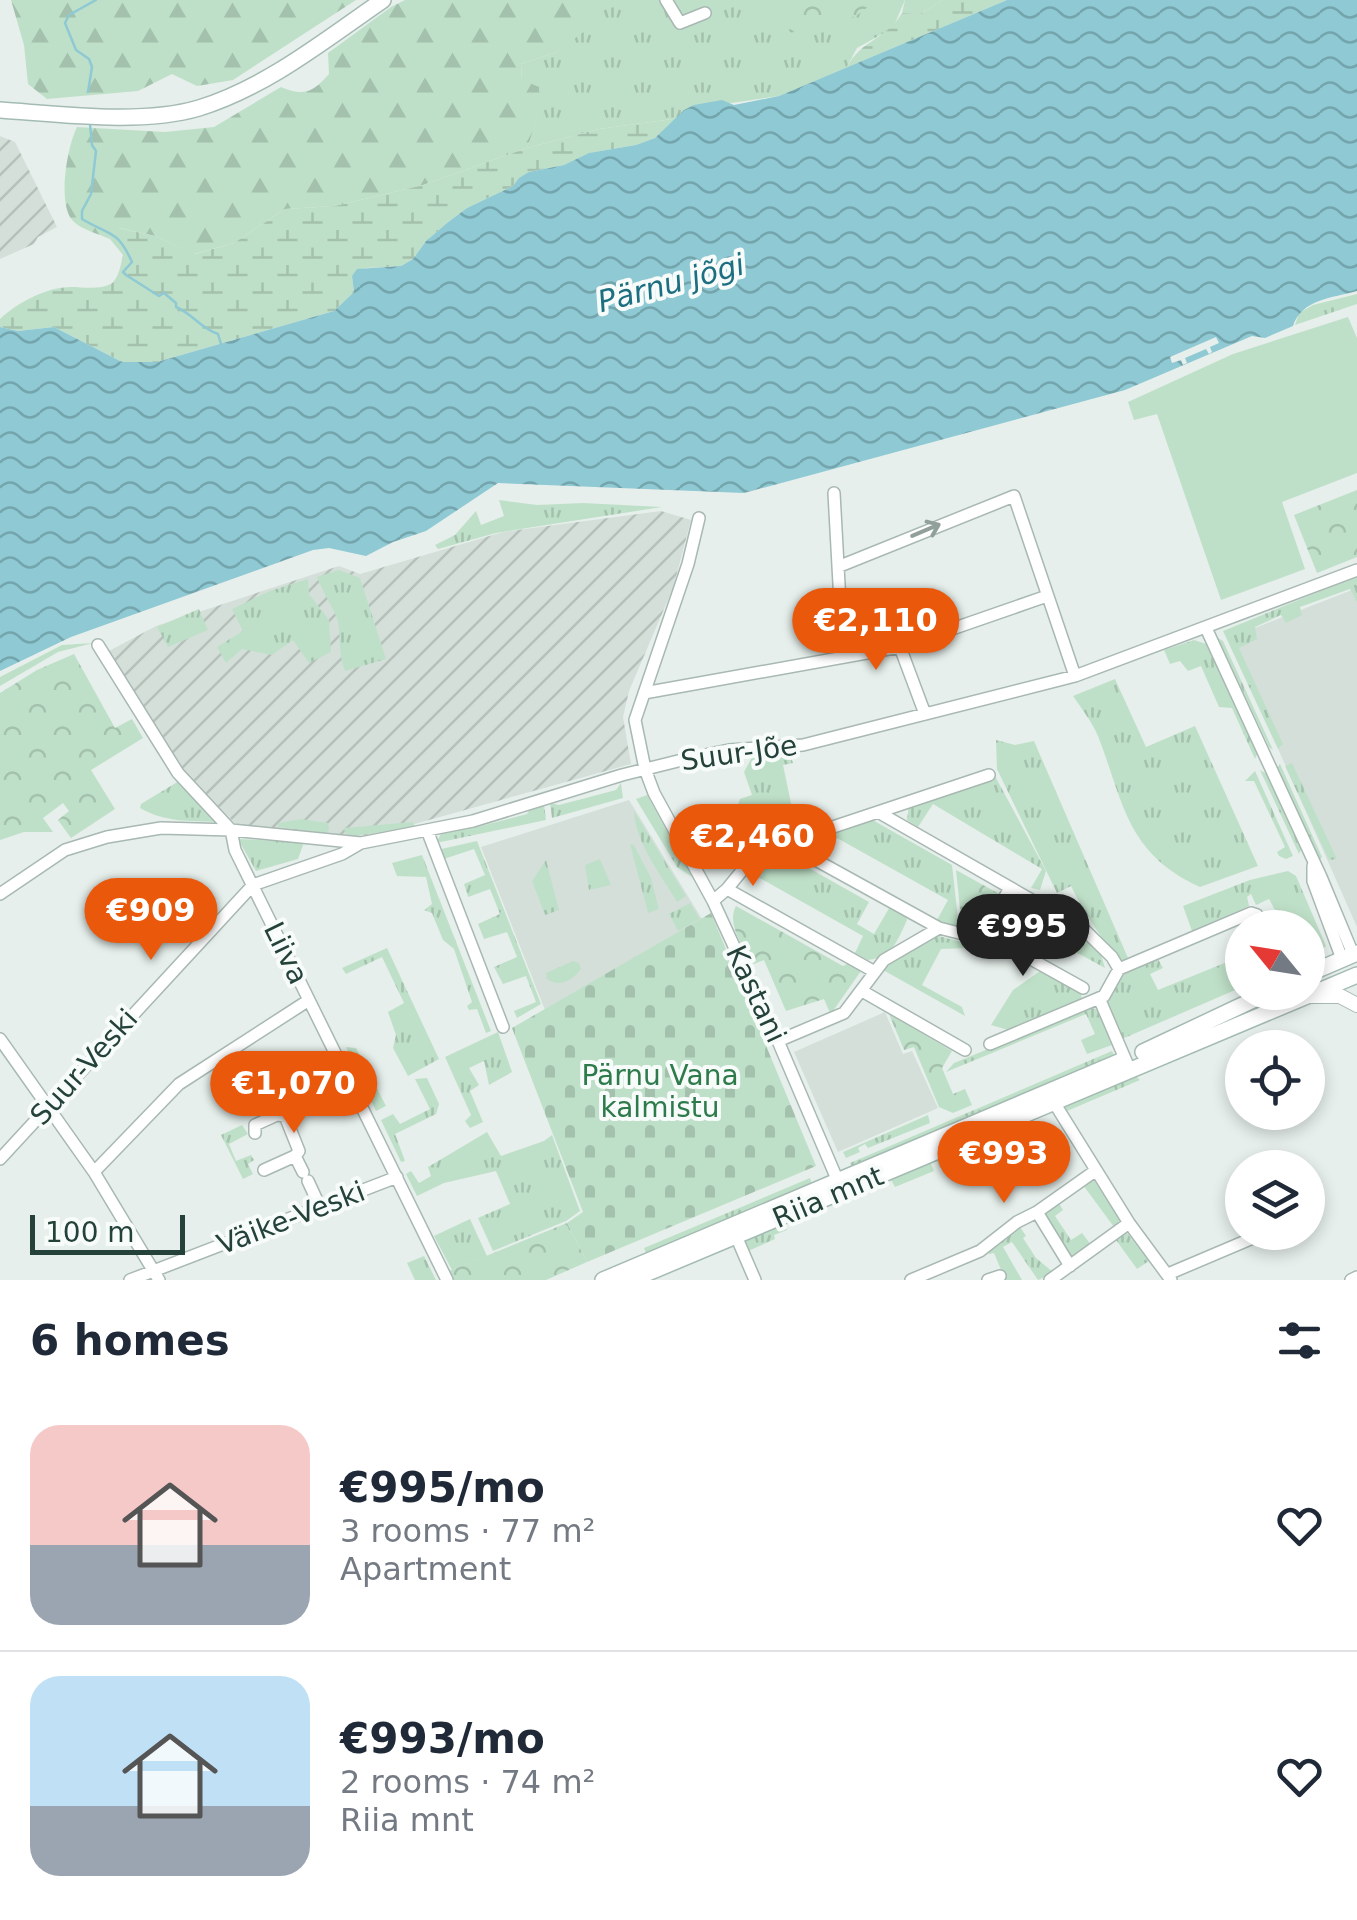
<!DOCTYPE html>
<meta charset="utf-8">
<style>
:root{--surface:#fff;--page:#f2f2f3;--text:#1f2937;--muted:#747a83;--line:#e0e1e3;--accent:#ea580c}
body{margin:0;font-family:"DejaVu Sans",sans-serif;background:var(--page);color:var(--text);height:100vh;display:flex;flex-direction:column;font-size:38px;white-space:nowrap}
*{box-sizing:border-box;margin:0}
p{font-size:32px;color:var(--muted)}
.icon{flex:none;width:55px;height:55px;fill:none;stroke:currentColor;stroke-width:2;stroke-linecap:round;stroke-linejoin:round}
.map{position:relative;height:1280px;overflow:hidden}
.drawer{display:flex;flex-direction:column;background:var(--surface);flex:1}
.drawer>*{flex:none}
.needle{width:65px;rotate:300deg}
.fabs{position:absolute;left:1225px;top:910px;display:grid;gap:20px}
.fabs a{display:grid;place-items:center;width:100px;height:100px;border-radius:50%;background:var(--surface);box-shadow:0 5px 15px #0003;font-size:50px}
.scale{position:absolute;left:30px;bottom:25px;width:155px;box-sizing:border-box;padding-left:10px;border:5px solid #24423a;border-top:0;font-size:28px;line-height:35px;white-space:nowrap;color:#24423a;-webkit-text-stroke:8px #f7fbf9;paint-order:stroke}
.price{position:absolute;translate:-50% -85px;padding:0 22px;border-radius:35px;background:var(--accent);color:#fff;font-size:32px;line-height:65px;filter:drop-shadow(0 2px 5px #0008)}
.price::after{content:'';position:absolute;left:50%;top:60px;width:30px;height:22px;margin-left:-15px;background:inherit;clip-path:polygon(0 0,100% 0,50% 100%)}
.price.on{background:#222;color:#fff}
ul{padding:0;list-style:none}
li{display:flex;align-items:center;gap:30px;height:250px;padding:0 30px}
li+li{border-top:2px solid var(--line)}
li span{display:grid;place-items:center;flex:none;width:280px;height:200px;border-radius:30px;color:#555}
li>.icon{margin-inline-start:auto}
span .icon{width:120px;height:120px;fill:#fffc;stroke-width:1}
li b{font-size:42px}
h2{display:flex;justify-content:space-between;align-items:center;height:120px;padding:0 30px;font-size:42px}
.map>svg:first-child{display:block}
</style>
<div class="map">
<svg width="1357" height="1280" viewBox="0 0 1357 1280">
<defs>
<pattern id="industrial-furrows" width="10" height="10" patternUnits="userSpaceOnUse" patternTransform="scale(2.5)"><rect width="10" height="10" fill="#d4dfda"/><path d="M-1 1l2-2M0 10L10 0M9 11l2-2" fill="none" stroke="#b6c1bc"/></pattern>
<pattern id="grass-tufts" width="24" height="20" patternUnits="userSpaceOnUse" patternTransform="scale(2.5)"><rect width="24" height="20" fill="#bfe0c8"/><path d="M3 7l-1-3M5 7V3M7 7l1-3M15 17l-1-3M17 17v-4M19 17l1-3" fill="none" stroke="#a4c1ad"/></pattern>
<pattern id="forest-firs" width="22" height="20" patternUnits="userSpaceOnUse" patternTransform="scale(2.5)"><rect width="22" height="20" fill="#bfe0c8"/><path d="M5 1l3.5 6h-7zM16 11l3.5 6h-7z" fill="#a4c1ad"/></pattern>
<pattern id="wetland-marsh" width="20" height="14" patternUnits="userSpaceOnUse" patternTransform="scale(2.5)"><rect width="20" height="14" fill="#bfe0c8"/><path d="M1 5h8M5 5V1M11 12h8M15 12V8" fill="none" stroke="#a4c1ad"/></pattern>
<pattern id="cemetery-stones" width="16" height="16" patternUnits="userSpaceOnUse" patternTransform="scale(2.5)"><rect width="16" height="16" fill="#bfe0c8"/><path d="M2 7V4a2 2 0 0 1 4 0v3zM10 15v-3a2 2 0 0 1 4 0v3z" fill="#a4c1ad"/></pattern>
<pattern id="park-crowns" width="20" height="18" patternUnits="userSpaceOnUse" patternTransform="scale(2.5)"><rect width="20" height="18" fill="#bfe0c8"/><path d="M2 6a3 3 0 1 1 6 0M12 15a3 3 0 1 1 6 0" fill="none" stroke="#a4c1ad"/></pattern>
<pattern id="water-waves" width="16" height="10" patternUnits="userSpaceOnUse" patternTransform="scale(2.5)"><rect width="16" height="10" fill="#8ec9d4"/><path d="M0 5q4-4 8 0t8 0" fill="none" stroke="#74a5ad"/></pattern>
</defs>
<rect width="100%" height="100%" fill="#e6efeb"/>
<path fill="#d4dfda" d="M1357,588V927L1229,638Z
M629,800L702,919L545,1010L481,847Z
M885,1012L903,1054L912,1051L938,1108L838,1152L794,1052Z"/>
<path fill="url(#industrial-furrows)" d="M0,136L15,142L57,227L38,237L34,244L0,259Z
M661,511L691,520L673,588L629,691L623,717L631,764L375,835L329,837L237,825L183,772L107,652L156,626L339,566L360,574L503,532Z"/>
<path fill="url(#grass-tufts)" d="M607,0H905L893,28L857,48L846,68L779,96L684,110L680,118L599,129L527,148L540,110L522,80L521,64L557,52Z
M1357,294V304L1295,325L1299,313L1313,305Z
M499,500L537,505L583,503L662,507L496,533L438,549L435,545L455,535L476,511L481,525L504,516Z
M339,570L360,578L386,659L345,671C338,654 341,640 338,622C337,614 321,589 317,577Z
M1357,576V602L1350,589L1300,607L1302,615L1286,623L1281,615L1255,627L1257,639L1239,648L1283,744L1278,749L1223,631Z
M308,579L309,594L329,620L331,652L309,663L293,640L272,655L242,649L226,663L217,647L243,631L232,609L270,591Z
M199,609L208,630L168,647L157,627Z
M1218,638L1223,641L1273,750L1269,747Z
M1194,640L1206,644L1258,752L1255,759L1232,708L1219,707L1201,666L1188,671L1180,661L1170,664L1164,650Z
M93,643L58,652L0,686V677L62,645Z
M1115,679L1146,747L1195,726L1258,866L1200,887C1126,853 1124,803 1098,736C1092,722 1081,708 1073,696Z
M996,740L1015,745L1034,741L1128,958L1118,964C1103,937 1084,914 1071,886L1057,893L997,769Z
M789,752L793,763L783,765L796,827L772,830L755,849L750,847L734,815L740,799L752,795L744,772L752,757Z
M1292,763L1337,859L1329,860L1285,766Z
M1280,764L1322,857L1319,861L1278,768Z
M1260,770L1267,774L1301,850L1299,854Z
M1255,771L1293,856L1286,859L1279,856L1277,852L1285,847L1254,781H1245Z
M995,776L1046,871L1040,890L1031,888L1042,869L933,804L918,827L907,820L909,805Z
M179,781L217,822C189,821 164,822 140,808L141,804Z
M621,783L623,798L552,818L550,803L559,805L616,790Z
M647,795L692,877L677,867L636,799Z
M544,804L546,820L436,843L442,832L472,823L477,827L527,814L531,807Z
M634,811L686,896L677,902C661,875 635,842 634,811Z
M869,818L952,865L959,928L937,920L948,900L837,838L824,860L812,853L823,833Z
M301,819L328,823L329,830L326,833L278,827V823Z
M413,822L415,827L353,836L345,833L344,828Z
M238,839L304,842L298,859L256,871Z
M477,841L541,1004L517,1018L514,1011L536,1002L526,976L503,984L494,967L517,957L507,932L484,939L478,924L500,914L490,889L468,897L464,884L485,875L474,849L441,860L437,850Z
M630,844L634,845L651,878L659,909L648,913Z
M775,849L869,902L857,924L874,934L891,905L905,913L907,920C897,941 893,957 868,960L855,953L863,936L758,877Z
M422,855L491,1031L486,1033L477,1009L469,1010L467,1006L472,1002L454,949L443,940L432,913L424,910L432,904L426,877L397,876L392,863Z
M600,859L611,885L589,890L585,865Z
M546,860L559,910L545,915L532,881Z
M1288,871L1296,876L1326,946L1308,959V928L1284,927L1269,899L1256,905L1251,894L1247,897L1249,906L1192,931L1183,906L1250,880Z
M690,903L700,919L678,931L669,914Z
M1038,908L1059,909L1098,945L1105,968L1019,921L1009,938L1020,945L1018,949L990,933Z
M935,935L969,944L968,948L941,949L922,985L962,1007L965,1016L883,970L890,962Z
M387,948L439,1059L408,1076L393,1048L396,1035L388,1012L404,1003L382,957L346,974L342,968Z
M1242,956V987L1122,1039L1107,1002L1124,974L1158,959L1163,968L1150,974L1158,990Z
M573,961L579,963L581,969C573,980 560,988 547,979L546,973Z
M1040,971L1081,993L1082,999L1008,1030L991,1025L1013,990Z
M1090,1007L1098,1010L1112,1045L1087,1054L1081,1040L1095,1034L1086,1014L946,1072L954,1063Z
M498,1032L512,1072L489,1085L484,1061L469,1068L479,1085L470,1091L483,1122L470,1128L465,1121L471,1115L445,1057Z
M346,1047L356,1048L386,1106L376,1111Z
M1112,1051L1115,1057L852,1167L850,1163Z
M1135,1075L1140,1080L1067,1111L1065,1106L1068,1102Z
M427,1078L439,1104L436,1114L395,1134L405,1161L401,1162L381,1120L393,1114L400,1124L430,1109L415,1079Z
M928,1115L930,1123L868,1148L865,1144L858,1148L860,1152L846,1158L843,1152Z
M242,1125L248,1134L229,1144L236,1161L251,1155L254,1160L248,1164L253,1174L243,1179L221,1135Z
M487,1132L501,1156L544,1141L552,1135L580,1211L566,1221L493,1251L478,1218L510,1204L496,1171L444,1183L417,1196L406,1174L411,1171L419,1183L431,1176L428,1167Z
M996,1133L1001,1142L940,1168L936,1158Z
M930,1161L934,1171L895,1187L890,1178Z
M1091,1176L1122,1222L1114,1227L1083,1185Z
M810,1178L812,1184L646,1253L644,1248Z
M1057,1200L1063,1210L1055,1216L1071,1240L1082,1233L1092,1246L1072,1259L1040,1212Z
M470,1219L487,1256L452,1270L434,1236Z
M788,1220L791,1222L785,1225L787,1230L774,1235L775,1239L746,1252L743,1243L746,1239Z
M1018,1224L1026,1236L1023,1238L1036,1258L1054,1273L1038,1280L1012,1242L1003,1247L1022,1280H998L1004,1277L994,1253L989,1254L987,1248Z
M1127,1233L1149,1261L1137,1269L1116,1240Z
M424,1256L436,1280H415L407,1263Z"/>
<path fill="url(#forest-firs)" d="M11,0H356L233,80L197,86L172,74L138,91L47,99L28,84L24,45Z
M405,0H607L582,33L557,52L521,64L522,80L539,87L540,111L527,148L423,185L335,206L285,209L234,243L194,254L155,236L119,228L110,239C99,234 82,230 73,221C57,205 67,147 77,127L165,132L214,127L281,87C304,97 313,92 329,74L328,53L391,7Z
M905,0H943L920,14L902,13Z"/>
<path fill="url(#wetland-marsh)" d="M943,0H1007L846,68C863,38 885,41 902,13L920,14Z
M680,118L655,138L636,145L590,153L564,165L529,172L513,186L467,208L447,223L426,241L413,259L401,266L365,268L352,276L354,292L334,311L157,362H122L54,327L18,331L0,327V319C18,302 47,287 71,287C83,287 100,290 111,284C119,278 121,264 123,255L110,239L118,228L155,236L195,254L234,243L285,209L335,206L423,185L527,148L599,129Z"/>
<path fill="url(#cemetery-stones)" d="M711,913L816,1166L587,1262L567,1223L583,1212L512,1028Z"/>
<path fill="url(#park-crowns)" d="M780,0H877L856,16L790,33Z
M1357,490V557L1317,573L1294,515Z
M74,654L115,728L132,719L143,738L91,770L115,809L71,838L58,820L69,811L63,803L43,818L53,832H24L0,840V693L37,670Z
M956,870L1003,896L984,925L962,928Z
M736,906L843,966L851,962L863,968L833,1011L830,1013L824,999L786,1011L764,960L751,965C744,947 726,924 736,906Z
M889,1014L952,1051L942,1068L953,1094L965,1089L972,1105L953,1113L939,1107L914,1047L904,1050Z
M567,1223L587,1262L546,1280H454L449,1271Z"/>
<path fill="#bfe0c8" d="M1348,317L1357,338V473L1282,502L1305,569L1221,600L1157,414L1134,420L1128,402L1233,354Z"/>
<path fill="url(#water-waves)" d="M1007,0H1357V291C1332,298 1302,299 1293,326L1265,338L1252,336L1125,390L744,493L498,483L426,531L393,542L366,556L329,548L313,550L71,637L0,671V327L18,331L54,327L122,362H157L334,311L354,292L352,276L357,269L401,266L413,259L426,241L447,223L467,208L513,186L519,178L529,172L564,165L589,153L636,145L655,138L684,110L694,105L722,100L734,105L779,96Z"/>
<path fill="#e6efeb" d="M1216,337L1219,343L1210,347L1212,352L1209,354L1206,349L1185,358L1187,363L1183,365L1181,360L1172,363L1170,357Z"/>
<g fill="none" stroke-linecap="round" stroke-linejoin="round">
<path stroke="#8ec9d4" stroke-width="2.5" d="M88,92L92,67L89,59L76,50L65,23L69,15L96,0
M90,124L92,145L96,151L91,194L82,211V219C110,236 117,229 132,262L123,272L126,275L159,296L164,293L176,303V307C193,314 200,328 218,334L221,344"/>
<g stroke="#a8b8b2" stroke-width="14">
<path id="minor" d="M666,0L680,23L705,13
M834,493L843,657
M699,518L688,564L635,720L645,769L654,793L713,901L778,1041L840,1186
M840,566L1014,496L1075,676
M1206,628L1321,877L1353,954
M98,645L178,773L231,830L235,850L447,1280
M900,647L925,714
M644,693L900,647L1047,596
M878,812L1037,903
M427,830L503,1027
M1313,866V881L1342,959
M1010,888L984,933L1083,988
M727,889L875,972
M0,894L65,850L107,837L161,828L231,830L361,843L473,821L622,775L690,758L729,750L803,745L1075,676L1357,570
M713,901L727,889L762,846
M939,928L785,843L989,775
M862,991L965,1050
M1099,998L1129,1068
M0,1039L94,1172L159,1280
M778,1041L844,1013L884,960L939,928L975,937L1037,903L1060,906L1112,957L1119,969L1251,913L1257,915L1263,928
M990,1044L1104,996L1119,969
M1050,1096L1129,1223L1171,1280
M255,1133V1125L277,1115L285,1116L299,1151L295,1156
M0,1159L253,885L342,854L361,843
M264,1170L295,1156L303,1172
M94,1172L179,1084L309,1000
M308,1181L320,1207
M733,1229L755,1280
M1070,1266L1037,1212L1095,1171
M1168,1274L1267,1232
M130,1280L397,1177
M911,1280L980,1251L1017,1222L1037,1212
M988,1280L1000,1276
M1050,1280L1129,1223
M1351,1280L1357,1277"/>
</g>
<g stroke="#a8b8b2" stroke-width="16">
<path id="tertiary" d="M1310,996H1340L1357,1005"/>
</g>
<g stroke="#a4bbb3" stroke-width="18">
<path id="secondary" d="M0,110C59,114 142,125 199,108C267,87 325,40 383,0
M1308,974L1357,953
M1143,1052L1270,992
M603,1280L1121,1061
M631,1280L1357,975"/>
</g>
<use href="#minor" stroke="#fff" stroke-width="11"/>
<use href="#tertiary" stroke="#fff" stroke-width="14"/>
<use href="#secondary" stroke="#fff" stroke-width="15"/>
</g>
<defs><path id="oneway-shaft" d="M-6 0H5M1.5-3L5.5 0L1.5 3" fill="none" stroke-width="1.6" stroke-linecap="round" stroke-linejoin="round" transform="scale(2.5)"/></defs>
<use stroke="#92a09c" href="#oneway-shaft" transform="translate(926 530) rotate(-23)"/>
<g text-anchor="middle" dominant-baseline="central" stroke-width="8" stroke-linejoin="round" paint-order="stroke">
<g font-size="28" fill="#24423a" stroke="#f7fbf9">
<text transform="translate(739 753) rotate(-8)">Suur-Jõe</text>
<text transform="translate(286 953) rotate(64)">Liiva</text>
<text transform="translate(756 994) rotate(65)">Kastani</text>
<text transform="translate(84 1067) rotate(-48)">Suur-Veski</text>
<text transform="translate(828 1197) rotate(-23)">Riia mnt</text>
<text transform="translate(291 1218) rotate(-21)">Väike-Veski</text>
</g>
<g font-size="28" fill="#2d7a4b" stroke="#f7fbf9">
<text x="660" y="1075">Pärnu Vana<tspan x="660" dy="32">kalmistu</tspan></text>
</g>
<g font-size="30" font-style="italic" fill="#1c6f80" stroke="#f7fbf9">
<text transform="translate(671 283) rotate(-15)">Pärnu jõgi</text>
</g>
</g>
</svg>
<div class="fabs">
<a><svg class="needle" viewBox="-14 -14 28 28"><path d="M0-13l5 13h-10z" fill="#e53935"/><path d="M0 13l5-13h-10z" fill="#747a83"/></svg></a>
<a><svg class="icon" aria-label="locate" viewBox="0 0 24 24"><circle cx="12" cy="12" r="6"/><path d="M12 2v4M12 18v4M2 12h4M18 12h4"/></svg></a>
<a><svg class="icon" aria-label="layers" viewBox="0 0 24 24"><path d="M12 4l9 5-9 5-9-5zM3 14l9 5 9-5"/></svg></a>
</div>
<div class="scale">100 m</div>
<b class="price" style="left:876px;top:673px">€2,110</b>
<b class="price" style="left:753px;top:889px">€2,460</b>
<b class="price" style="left:151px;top:963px">€909</b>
<b class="price on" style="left:1023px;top:979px">€995</b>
<b class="price" style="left:294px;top:1136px">€1,070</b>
<b class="price" style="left:1004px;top:1206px">€993</b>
</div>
<section class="drawer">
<h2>6 homes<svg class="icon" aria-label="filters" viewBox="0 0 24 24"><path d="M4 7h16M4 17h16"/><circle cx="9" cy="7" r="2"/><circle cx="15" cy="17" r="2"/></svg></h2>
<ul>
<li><span style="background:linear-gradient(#f6c9c9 60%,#9aa5b1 0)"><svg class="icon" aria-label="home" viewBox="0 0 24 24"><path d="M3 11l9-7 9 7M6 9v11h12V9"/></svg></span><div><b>€995/mo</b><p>3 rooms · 77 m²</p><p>Apartment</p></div><svg class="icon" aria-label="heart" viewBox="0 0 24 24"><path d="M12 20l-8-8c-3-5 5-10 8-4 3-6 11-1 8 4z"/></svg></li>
<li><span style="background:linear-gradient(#bfe0f5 65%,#9aa5b1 0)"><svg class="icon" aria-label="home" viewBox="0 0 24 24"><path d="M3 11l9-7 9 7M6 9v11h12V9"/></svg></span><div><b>€993/mo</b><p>2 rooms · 74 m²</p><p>Riia mnt</p></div><svg class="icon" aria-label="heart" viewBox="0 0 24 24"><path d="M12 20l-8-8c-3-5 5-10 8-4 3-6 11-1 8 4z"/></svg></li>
</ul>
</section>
